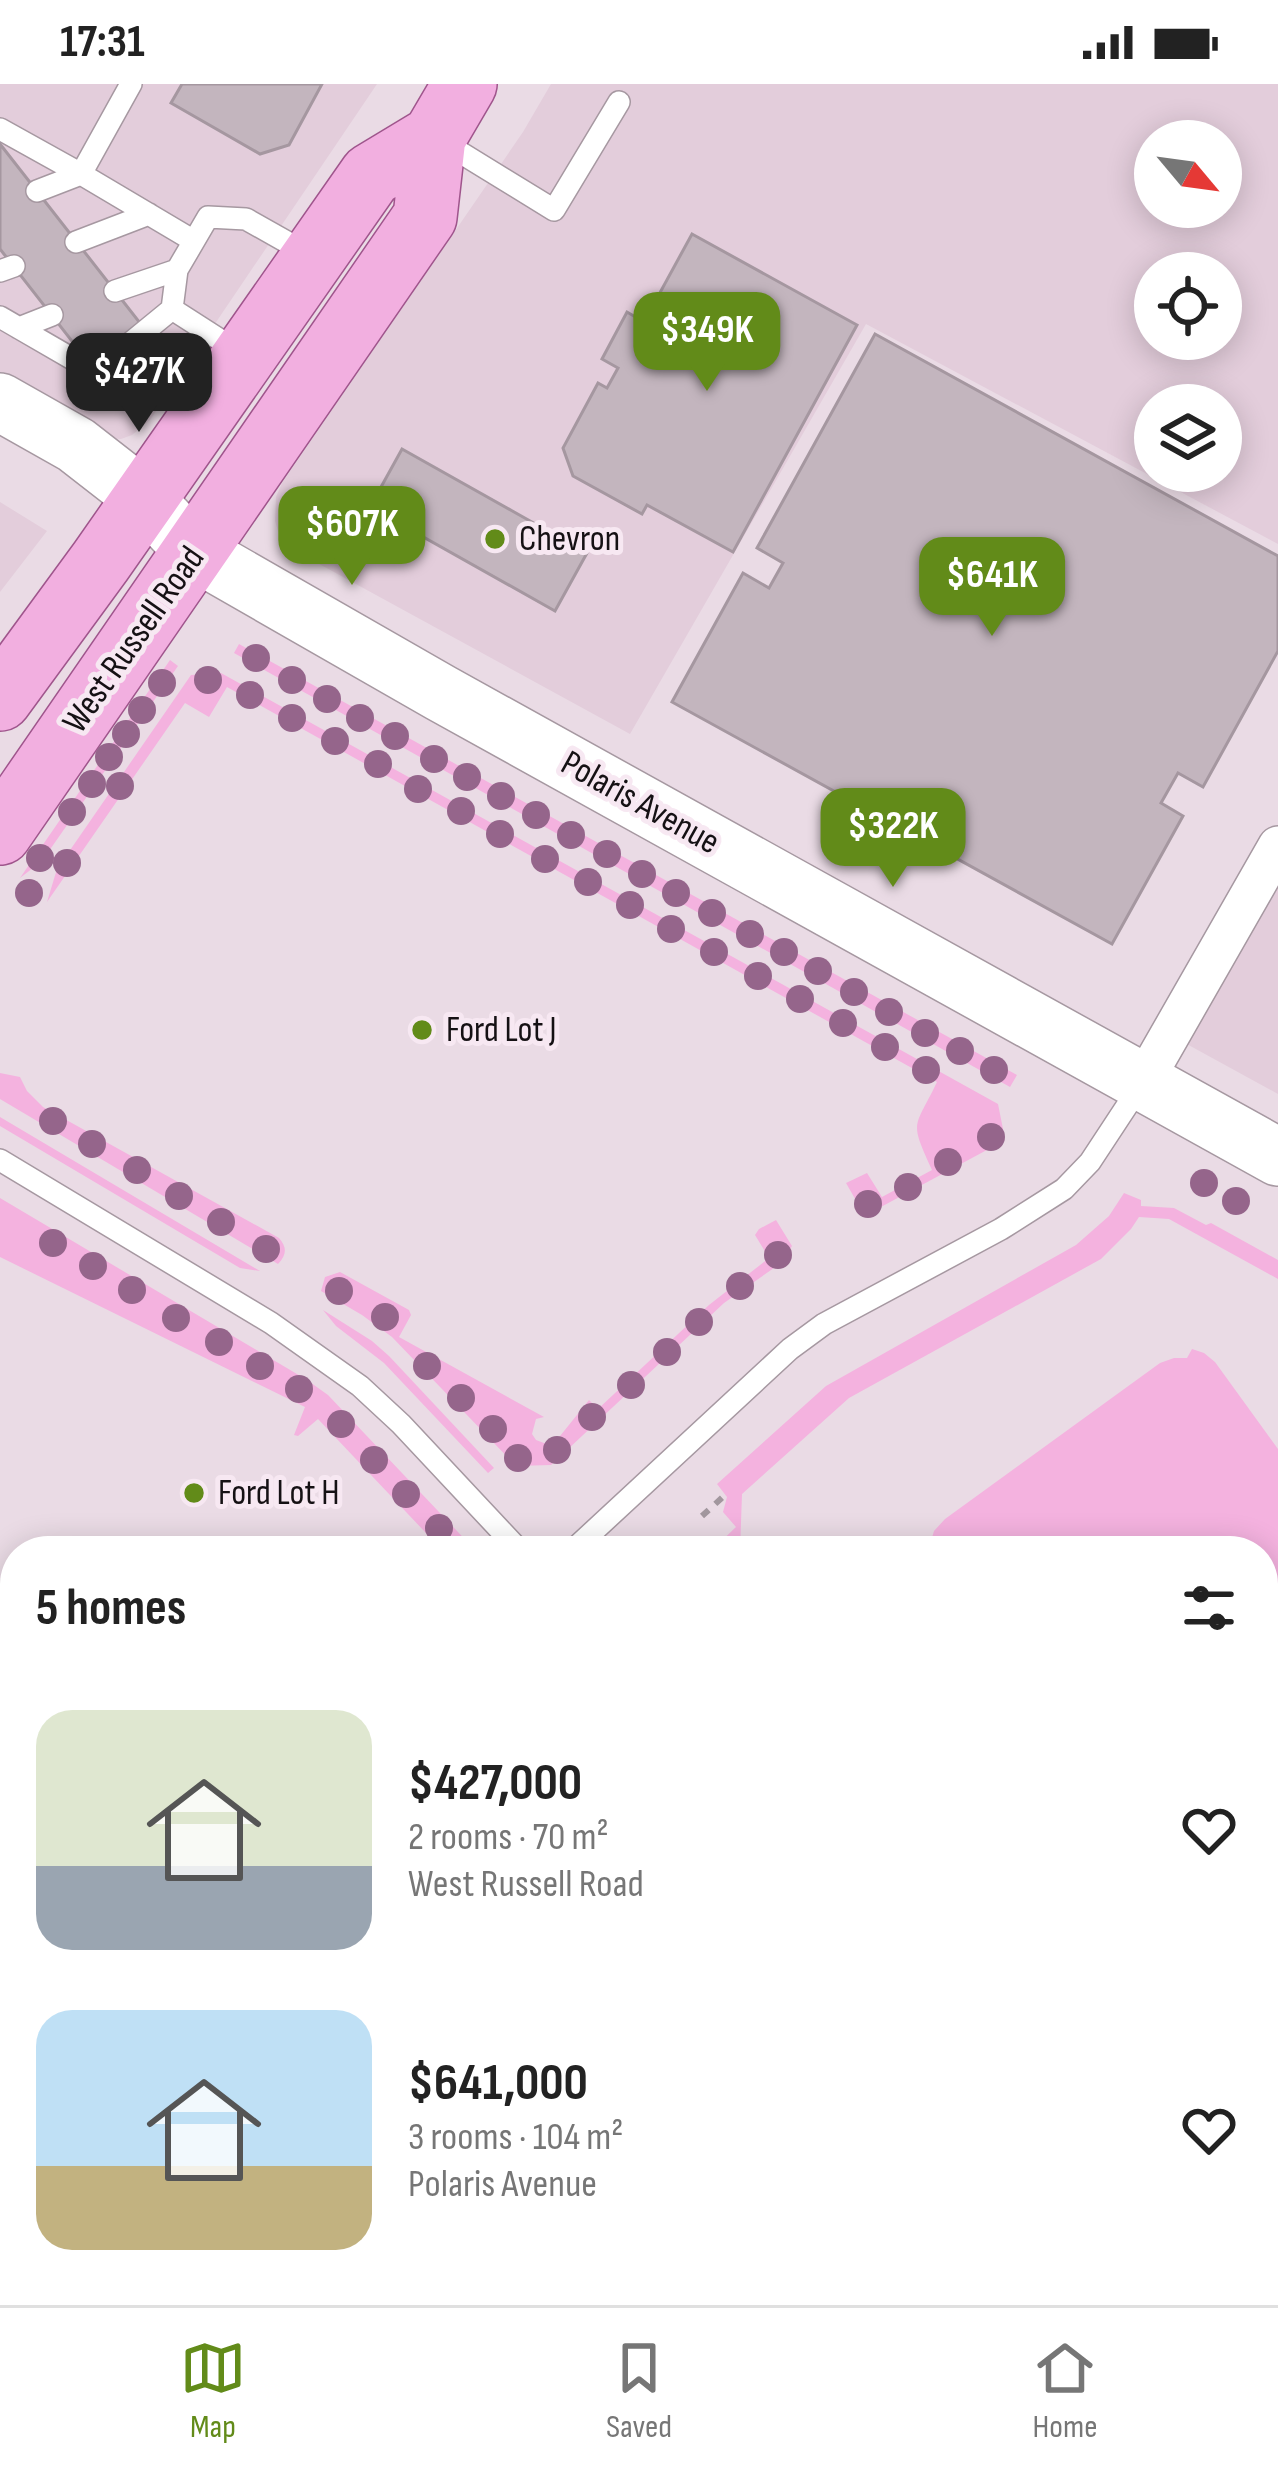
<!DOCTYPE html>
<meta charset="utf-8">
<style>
:root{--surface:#fff;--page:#f6f6f6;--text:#222;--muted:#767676;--line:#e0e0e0;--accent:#628b19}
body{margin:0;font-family:"Sofia Sans Condensed",sans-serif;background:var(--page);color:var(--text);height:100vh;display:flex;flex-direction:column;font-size:45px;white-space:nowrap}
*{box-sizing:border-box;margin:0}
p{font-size:39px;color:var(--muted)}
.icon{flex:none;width:66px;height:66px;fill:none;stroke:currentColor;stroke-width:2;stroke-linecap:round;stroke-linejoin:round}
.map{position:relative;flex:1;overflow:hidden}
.drawer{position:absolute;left:0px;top:1452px;width:1278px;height:771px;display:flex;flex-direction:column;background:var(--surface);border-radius:48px 48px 0 0;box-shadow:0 6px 30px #0003}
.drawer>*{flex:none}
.needle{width:78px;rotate:119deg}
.buttons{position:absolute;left:1134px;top:36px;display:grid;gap:24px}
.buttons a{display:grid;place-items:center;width:108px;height:108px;border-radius:50%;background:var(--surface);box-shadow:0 6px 30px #0003;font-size:60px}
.price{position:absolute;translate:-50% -102px;padding:0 27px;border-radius:24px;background:var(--accent);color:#fff;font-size:39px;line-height:78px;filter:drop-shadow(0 3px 6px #0008)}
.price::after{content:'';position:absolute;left:50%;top:72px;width:36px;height:27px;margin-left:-18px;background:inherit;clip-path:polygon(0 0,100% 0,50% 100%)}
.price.current{background:#222;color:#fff}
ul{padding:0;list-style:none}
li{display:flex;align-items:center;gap:36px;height:300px;padding:0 36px}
li span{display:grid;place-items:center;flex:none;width:336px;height:240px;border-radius:36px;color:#555}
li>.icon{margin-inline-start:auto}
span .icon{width:144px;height:144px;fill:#fffc;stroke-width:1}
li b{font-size:51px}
h2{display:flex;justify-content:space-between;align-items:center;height:144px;padding:0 36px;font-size:51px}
.status{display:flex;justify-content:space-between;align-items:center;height:84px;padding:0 60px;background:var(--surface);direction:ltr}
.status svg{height:33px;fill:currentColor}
.tabs{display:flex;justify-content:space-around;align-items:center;height:168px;border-top:3px solid var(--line);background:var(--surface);font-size:33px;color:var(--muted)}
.tabs a{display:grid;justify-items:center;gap:6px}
.tabs .current{color:var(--accent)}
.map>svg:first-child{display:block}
</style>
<div class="status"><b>17:31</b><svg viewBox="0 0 49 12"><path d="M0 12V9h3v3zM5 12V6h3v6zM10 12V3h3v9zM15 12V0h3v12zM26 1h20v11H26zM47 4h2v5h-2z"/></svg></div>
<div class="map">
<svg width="1278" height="2221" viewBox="0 0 1278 2221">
<rect width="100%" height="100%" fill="#eadbe5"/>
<path fill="#e3cddb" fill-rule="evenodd" d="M0,0H377L150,336L132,351L121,355L102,354L0,297Z
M551,0H1278V460L866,240L630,650L301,470L288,460L278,447L275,437L276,413L282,399L523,48ZM1155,57H1221V123H1155ZM1155,189H1221V255H1155ZM1155,321H1221V387H1155Z
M0,418L47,447L0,508Z
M1278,755V1010L1163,947Z"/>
<path fill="#f4b2df" d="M239,560L1017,991L1010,1003L234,569Z
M170,576L178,582L42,777L20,794Z
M221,589L998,1020L1004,1050L998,1060L879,1124L862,1127L846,1099L867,1089L882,1113L932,1086C909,1035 914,1046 937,998L227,603L209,633L185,619L47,818L57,785L191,591Z
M0,989L20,993L27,1007L43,1023L279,1154C287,1163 287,1171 278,1180L0,1015Z
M0,1033L260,1187L240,1184L0,1042Z
M1124,1109L1141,1116V1122L1174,1124L1206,1141L1211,1139L1278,1176V1195L1169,1135L1139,1133L1131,1145L1101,1175L849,1314L742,1410L740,1467L712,1466L736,1443L723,1428L727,1413L717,1400L826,1302L1076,1161L1109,1132Z
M0,1114L307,1296L328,1311L476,1467H443L318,1335L298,1352L294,1351L305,1323L0,1173Z
M776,1136L792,1162L781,1179L724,1219L551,1381L516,1382L392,1253L362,1231L321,1207L325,1193L340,1188L409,1226L411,1231L399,1253L544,1333L536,1335L532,1350L536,1356L552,1362L589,1316L598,1325L709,1221L769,1174L755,1151L759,1145Z
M323,1226L372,1257L389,1272L494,1384L488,1389L384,1279L336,1242Z
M1192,1265L1204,1269L1215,1278L1278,1365V1971L1276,1968L1263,1965V1467H928L934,1447L945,1435L1160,1279L1174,1274H1187Z"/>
<path fill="#c3b5be" stroke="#a597a0" stroke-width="3" d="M182,0H322L289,61L260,70L171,19Z
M0,60L140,239L89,279L0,165Z
M692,150L857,241L733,468L647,421L642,430L573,392L563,364L598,299L607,304L618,284L602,275L627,228L644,238Z
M875,250L1278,472V567L1203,703L1178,689L1161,719L1183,732L1112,860L672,618L743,489L769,504L783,479L757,464Z
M402,365L587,469L555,527L370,423Z
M1081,2208H1128L1134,2221H1088Z"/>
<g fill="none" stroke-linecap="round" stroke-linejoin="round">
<g stroke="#a698a1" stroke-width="24">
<path id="lane" d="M131,0L81,90L194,157L208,133L246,135L308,170
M0,45L81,90
M440,56L554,126L619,18
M37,107L81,90
M194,157L177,186L172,225L239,268
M76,158L149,130
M0,187L14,182
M115,207L177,186
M0,233L95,288L172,225
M19,244L52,231
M0,1076L271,1239L360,1302L401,1340L520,1467
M572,1467L790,1265L824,1240L1001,1145L1064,1105L1090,1078L1140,1002
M742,2221L746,2208"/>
</g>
<g stroke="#a698a1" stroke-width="42">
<path id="street" d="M1143,998L1278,762"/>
</g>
<g stroke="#a698a1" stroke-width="60">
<path id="secondary" d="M0,318L76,361L144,414L195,468L441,609L1278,1073
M0,1927L15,1943
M220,2208L228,2221"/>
</g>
<g stroke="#9f558c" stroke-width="66">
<path id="primary" d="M0,615L101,477L371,91L434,53
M0,749L425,133L434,53L465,0"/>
</g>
<path stroke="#a2979e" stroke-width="6" stroke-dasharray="9 9" stroke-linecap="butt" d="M702,1432L724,1412
M0,1744L15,1752
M1263,2140L1278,2116
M1058,2208L1064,2221
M1147,2208L1153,2221
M788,2221L794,2208
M868,2221L889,2208
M1221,2221L1227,2208"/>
<use href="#lane" stroke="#fff" stroke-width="21"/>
<use href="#street" stroke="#fff" stroke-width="39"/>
<use href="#secondary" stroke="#fff" stroke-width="57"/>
<use href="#primary" stroke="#f2afe0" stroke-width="63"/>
</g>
<g fill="#95658b">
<circle cx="256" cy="574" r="14"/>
<circle cx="208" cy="596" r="14"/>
<circle cx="292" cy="596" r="14"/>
<circle cx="162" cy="599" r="14"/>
<circle cx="250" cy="611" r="14"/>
<circle cx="327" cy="615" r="14"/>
<circle cx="142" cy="626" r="14"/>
<circle cx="292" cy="634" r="14"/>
<circle cx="360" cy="634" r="14"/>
<circle cx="126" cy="650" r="14"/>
<circle cx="395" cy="652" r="14"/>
<circle cx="335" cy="657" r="14"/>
<circle cx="109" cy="673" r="14"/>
<circle cx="434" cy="675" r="14"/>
<circle cx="378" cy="680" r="14"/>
<circle cx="467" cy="693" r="14"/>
<circle cx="92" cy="700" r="14"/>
<circle cx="120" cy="702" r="14"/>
<circle cx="418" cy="705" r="14"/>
<circle cx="501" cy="712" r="14"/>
<circle cx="461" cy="727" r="14"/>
<circle cx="72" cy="728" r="14"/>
<circle cx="536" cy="731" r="14"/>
<circle cx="500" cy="750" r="14"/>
<circle cx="571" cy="751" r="14"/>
<circle cx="607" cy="770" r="14"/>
<circle cx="40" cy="774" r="14"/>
<circle cx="545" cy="775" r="14"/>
<circle cx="67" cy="779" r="14"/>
<circle cx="642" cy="790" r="14"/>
<circle cx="588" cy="798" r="14"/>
<circle cx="29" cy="809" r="14"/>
<circle cx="676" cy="809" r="14"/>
<circle cx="630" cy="821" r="14"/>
<circle cx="712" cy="829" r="14"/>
<circle cx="671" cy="845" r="14"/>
<circle cx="750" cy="850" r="14"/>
<circle cx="714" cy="868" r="14"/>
<circle cx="784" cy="868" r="14"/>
<circle cx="818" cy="887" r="14"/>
<circle cx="758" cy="892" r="14"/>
<circle cx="854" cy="908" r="14"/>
<circle cx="800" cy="915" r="14"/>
<circle cx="889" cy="928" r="14"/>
<circle cx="843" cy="939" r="14"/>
<circle cx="925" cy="949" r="14"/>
<circle cx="885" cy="963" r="14"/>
<circle cx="960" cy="967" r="14"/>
<circle cx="926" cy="986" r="14"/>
<circle cx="994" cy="986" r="14"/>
<circle cx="53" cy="1037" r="14"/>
<circle cx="991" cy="1053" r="14"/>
<circle cx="92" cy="1060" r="14"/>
<circle cx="948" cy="1078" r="14"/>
<circle cx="137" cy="1086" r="14"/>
<circle cx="1204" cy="1099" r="14"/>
<circle cx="908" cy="1103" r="14"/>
<circle cx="179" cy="1112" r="14"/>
<circle cx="1236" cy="1117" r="14"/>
<circle cx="868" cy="1120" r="14"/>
<circle cx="221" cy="1138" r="14"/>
<circle cx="53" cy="1159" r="14"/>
<circle cx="266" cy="1165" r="14"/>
<circle cx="778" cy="1171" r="14"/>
<circle cx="93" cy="1182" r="14"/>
<circle cx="740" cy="1202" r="14"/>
<circle cx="132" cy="1206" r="14"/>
<circle cx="339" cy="1207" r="14"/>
<circle cx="385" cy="1233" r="14"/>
<circle cx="176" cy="1234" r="14"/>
<circle cx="699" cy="1238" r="14"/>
<circle cx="219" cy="1258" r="14"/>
<circle cx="667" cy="1268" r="14"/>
<circle cx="260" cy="1282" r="14"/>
<circle cx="427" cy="1282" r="14"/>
<circle cx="631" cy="1301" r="14"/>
<circle cx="299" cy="1305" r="14"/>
<circle cx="461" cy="1314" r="14"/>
<circle cx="592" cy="1333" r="14"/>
<circle cx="341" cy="1340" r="14"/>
<circle cx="493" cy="1345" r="14"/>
<circle cx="557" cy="1366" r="14"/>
<circle cx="518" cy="1374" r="14"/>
<circle cx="374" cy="1376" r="14"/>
<circle cx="406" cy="1410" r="14"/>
<circle cx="439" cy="1444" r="14"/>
</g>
<g fill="#628b19" stroke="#f7e8f2" stroke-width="4.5">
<circle cx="495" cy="455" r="12"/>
<circle cx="422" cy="946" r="12"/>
<circle cx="194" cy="1409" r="12"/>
</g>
<g text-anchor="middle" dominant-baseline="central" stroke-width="10" stroke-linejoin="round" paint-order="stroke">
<g font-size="36" fill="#151114" stroke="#f7e8f2" text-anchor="start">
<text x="519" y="455">Chevron</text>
<text x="446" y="946">Ford Lot J</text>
<text x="218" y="1409">Ford Lot H</text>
</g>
<g font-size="36" fill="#151114" stroke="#f7e8f2">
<text transform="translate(134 556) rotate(-55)">West Russell Road</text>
<text transform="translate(640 719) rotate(29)">Polaris Avenue</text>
</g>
</g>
</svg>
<div class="buttons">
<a><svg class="needle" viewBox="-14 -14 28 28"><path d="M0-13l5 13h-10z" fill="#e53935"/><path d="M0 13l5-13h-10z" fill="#767676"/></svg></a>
<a><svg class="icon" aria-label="locate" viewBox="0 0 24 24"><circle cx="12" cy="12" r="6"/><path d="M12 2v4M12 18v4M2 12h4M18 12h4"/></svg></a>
<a><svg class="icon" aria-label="layers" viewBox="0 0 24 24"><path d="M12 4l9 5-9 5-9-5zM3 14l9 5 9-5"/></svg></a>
</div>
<b class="price" style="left:707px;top:310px">$349K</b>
<b class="price current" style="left:139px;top:351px">$427K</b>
<b class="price" style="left:352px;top:504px">$607K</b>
<b class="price" style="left:992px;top:555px">$641K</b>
<b class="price" style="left:893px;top:806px">$322K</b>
<section class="drawer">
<h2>5 homes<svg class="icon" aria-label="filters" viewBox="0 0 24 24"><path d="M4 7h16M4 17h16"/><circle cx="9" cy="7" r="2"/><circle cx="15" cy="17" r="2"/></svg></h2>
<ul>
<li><span style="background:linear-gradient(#dfe7d0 65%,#9aa5b1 0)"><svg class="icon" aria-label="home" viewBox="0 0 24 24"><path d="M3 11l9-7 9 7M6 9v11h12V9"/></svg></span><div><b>$427,000</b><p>2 rooms · 70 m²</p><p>West Russell Road</p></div><svg class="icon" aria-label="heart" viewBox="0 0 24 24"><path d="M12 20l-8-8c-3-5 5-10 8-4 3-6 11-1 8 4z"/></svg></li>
<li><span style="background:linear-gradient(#bfe0f5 65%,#c2b280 0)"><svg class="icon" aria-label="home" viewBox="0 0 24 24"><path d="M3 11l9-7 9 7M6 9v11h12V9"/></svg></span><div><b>$641,000</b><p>3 rooms · 104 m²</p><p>Polaris Avenue</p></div><svg class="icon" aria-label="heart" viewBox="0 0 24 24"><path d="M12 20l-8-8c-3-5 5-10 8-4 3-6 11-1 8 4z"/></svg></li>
</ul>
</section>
</div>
<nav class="tabs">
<a class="current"><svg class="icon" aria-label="map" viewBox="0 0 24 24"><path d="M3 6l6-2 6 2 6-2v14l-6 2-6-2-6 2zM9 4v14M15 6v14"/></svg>Map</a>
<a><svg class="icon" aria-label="saved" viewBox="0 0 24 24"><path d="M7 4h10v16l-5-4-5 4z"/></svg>Saved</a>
<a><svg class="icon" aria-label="home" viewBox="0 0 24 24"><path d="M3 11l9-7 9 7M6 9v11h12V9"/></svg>Home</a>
</nav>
